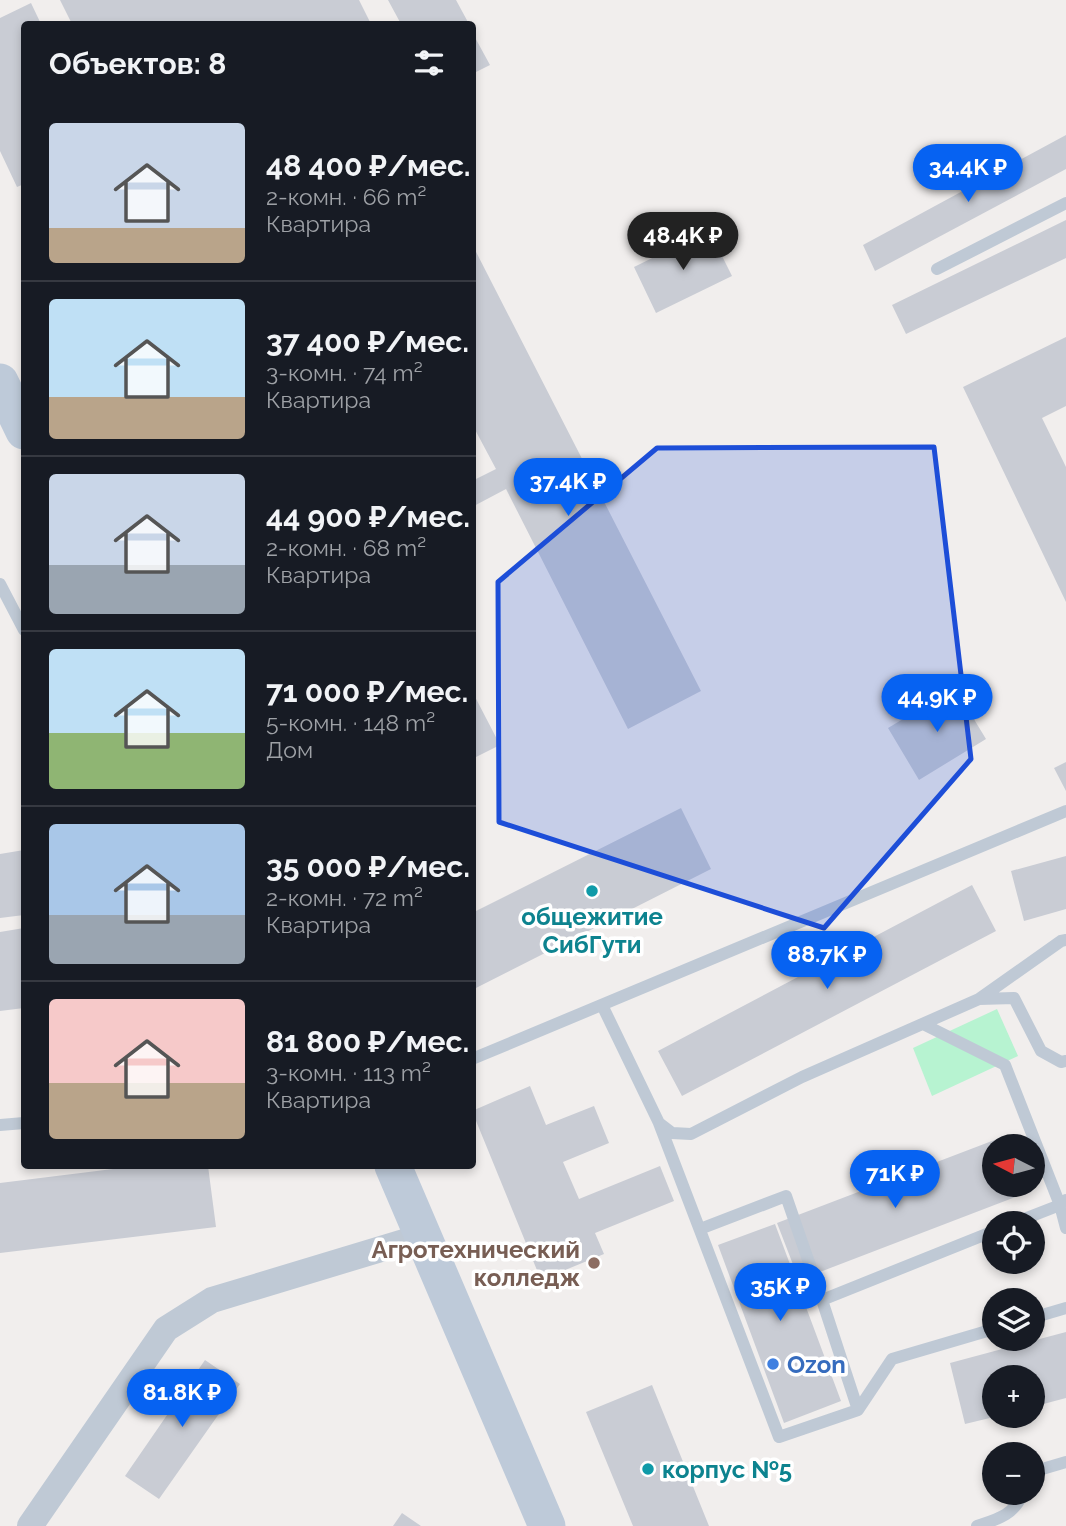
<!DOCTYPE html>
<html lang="ru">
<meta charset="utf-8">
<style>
:root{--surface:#171b24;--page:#20242c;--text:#f1f3f6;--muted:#9ea1a6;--line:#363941;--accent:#0662f2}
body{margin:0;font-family:Raleway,sans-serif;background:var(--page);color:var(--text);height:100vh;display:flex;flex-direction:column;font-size:26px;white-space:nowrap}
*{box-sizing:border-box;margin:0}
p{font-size:23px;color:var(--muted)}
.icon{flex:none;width:38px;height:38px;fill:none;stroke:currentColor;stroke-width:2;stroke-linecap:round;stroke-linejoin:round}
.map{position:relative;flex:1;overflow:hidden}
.drawer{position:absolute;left:21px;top:21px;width:455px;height:1148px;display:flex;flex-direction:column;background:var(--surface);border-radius:7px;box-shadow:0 4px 10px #0003}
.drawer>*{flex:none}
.needle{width:46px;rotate:276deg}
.fabs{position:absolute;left:982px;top:1134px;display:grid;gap:14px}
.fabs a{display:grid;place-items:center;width:63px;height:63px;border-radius:50%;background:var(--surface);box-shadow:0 4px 10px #0003;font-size:35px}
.price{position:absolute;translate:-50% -60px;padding:0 16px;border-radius:24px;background:var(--accent);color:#fff;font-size:23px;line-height:46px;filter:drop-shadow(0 2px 4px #0008)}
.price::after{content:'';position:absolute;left:50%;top:42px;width:21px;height:16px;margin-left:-10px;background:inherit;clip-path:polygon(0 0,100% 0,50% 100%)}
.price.on{background:#222;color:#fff}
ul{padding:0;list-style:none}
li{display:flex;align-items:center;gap:21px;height:175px;padding:0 28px}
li+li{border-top:2px solid var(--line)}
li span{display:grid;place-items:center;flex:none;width:196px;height:140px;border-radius:7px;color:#555}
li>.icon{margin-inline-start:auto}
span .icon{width:84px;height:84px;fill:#fffc;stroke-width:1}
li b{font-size:30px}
h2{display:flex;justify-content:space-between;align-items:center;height:84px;padding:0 28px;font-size:30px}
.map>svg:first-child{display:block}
</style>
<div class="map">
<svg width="1066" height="1526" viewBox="0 0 1066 1526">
<rect width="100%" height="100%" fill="#f1eeed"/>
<path fill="#b7f3d1" d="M997,1009L1018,1056L932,1096L913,1048Z"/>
<path fill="#c9ccd4" d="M60,0H359L371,24H72Z
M388,0H456L469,24H401Z
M31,3L41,24H24V184L17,187L0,151V18Z
M472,32L490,65L472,74Z
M1066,135V169L875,271L863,245Z
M1066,220V258L906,334L892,305Z
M709,230L732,276L656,313L634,267Z
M472,244L701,691L628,729L506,489L472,507V481L496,469L472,424Z
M1066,337V406L1042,418L1066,467V602L963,387Z
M955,688L986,739L919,780L888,728Z
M472,691L500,745L472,759Z
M1066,762V791L1054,768Z
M681,808L711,869L472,990V913Z
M24,850V915L0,918V854Z
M1066,856V909L1024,921L1011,871Z
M972,885L996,931L682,1096L658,1051Z
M24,928V1008L0,1011V932Z
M530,1086L546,1125L594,1106L609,1143L563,1162L579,1199L660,1166L674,1201L595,1233L604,1254L541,1280L472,1111Z
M1005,1136L1009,1146H994V1185H1023L1026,1193L799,1280L777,1223Z
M137,1166H208L216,1227L0,1253V1183Z
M775,1224L841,1401L784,1423L718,1245Z
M1066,1332V1398L1032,1407V1377H994V1417L965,1424L950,1363Z
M205,1360L240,1384L159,1499L125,1476Z
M652,1385L709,1526H633L586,1412Z
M402,1513L421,1526H393Z"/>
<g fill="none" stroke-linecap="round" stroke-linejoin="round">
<path stroke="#bfc9d5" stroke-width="12" d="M937,269L1066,203
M0,584L24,630
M979,999L1061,941L1066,940
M602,1005L659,1123L672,1133L691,1134L802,1077L979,999L1014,998L1041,1051L1061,1062L1066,1061
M923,1024L1005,1065L1060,1205L1014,1223
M472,1059L1066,811
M659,1123L779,1437L858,1410L822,1300L994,1231
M0,1125L24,1123
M1066,1200L1060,1205L1066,1228
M700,1229L786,1196L822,1300
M1032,1318L1066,1308
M858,1410L892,1359L994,1329
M1032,1472L1066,1462
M977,1526C998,1519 1014,1515 1023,1493"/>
<path stroke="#bfc9d5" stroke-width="26" d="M30,1526L166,1329L212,1300L424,1236"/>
<path stroke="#becad9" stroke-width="37" d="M0,382L24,431
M393,1166L547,1526"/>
</g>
<path fill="#1d4ed8" fill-opacity="0.2" stroke="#1d4ed8" stroke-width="5" stroke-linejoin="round" d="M934,447L971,759L824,928L499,822L498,582L657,448Z"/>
<g fill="#0f9aa8" stroke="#fff" stroke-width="2.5">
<circle cx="592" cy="891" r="7"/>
<circle cx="648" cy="1469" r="7"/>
</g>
<circle fill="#8d6e63" stroke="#fff" stroke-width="2.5" cx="594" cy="1263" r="7"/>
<circle fill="#3f7fe0" stroke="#fff" stroke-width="2.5" cx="773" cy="1364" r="7"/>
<g text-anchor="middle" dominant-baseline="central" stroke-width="7" stroke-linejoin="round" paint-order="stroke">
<g font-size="24" font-weight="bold" fill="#0d838f" stroke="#fff">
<text x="592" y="916">общежитие<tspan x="592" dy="28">СибГути</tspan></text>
<text x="662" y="1469" text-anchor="start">корпус №5</text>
</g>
<g font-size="24" font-weight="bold" fill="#785e54" stroke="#fff" text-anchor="end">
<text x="580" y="1249">Агротехнический<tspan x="580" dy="28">колледж</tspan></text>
</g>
<g font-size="24" font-weight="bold" fill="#366cbe" stroke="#fff" text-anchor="start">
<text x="787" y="1364">Ozon</text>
</g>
</g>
</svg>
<div class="fabs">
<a><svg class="needle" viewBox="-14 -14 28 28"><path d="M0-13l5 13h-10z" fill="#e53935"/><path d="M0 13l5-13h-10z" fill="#9ea1a6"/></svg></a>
<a><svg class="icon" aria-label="locate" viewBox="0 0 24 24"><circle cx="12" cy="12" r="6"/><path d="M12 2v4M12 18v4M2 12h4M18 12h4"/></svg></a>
<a><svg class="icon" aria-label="layers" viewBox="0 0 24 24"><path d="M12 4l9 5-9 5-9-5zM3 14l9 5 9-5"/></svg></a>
<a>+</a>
<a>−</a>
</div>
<b class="price" style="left:968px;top:204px">34.4K ₽</b>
<b class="price on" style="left:683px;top:272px">48.4K ₽</b>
<b class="price" style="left:568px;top:518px">37.4K ₽</b>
<b class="price" style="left:937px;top:734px">44.9K ₽</b>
<b class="price" style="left:827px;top:991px">88.7K ₽</b>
<b class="price" style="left:895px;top:1210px">71K ₽</b>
<b class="price" style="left:780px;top:1323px">35K ₽</b>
<b class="price" style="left:182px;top:1429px">81.8K ₽</b>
<section class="drawer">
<h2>Объектов: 8<svg class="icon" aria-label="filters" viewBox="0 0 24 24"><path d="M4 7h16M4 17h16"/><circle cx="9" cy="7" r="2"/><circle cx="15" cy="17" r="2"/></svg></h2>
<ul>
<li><span style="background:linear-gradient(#c9d6e8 75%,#b9a48a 0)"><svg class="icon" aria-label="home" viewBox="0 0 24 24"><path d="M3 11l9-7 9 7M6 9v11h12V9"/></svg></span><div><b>48 400 ₽/мес.</b><p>2-комн. · 66 m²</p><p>Квартира</p></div></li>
<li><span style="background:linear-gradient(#bfe0f5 70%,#b9a48a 0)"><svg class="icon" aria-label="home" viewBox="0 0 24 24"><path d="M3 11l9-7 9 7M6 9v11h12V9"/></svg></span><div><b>37 400 ₽/мес.</b><p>3-комн. · 74 m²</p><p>Квартира</p></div></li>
<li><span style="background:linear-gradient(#c9d6e8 65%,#9aa5b1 0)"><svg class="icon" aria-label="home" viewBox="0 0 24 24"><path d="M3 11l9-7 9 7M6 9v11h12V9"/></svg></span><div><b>44 900 ₽/мес.</b><p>2-комн. · 68 m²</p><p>Квартира</p></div></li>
<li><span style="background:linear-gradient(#bfe0f5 60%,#8fb573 0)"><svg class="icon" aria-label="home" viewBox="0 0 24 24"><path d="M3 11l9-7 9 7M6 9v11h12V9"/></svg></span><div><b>71 000 ₽/мес.</b><p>5-комн. · 148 m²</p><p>Дом</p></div></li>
<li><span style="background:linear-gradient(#a9c7e8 65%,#9aa5b1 0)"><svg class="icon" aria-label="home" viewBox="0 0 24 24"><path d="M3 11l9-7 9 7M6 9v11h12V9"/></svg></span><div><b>35 000 ₽/мес.</b><p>2-комн. · 72 m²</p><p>Квартира</p></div></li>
<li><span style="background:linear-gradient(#f6c9c9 60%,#b9a48a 0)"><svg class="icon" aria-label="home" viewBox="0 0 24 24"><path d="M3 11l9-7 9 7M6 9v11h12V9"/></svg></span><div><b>81 800 ₽/мес.</b><p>3-комн. · 113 m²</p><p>Квартира</p></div></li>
</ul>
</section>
</div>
